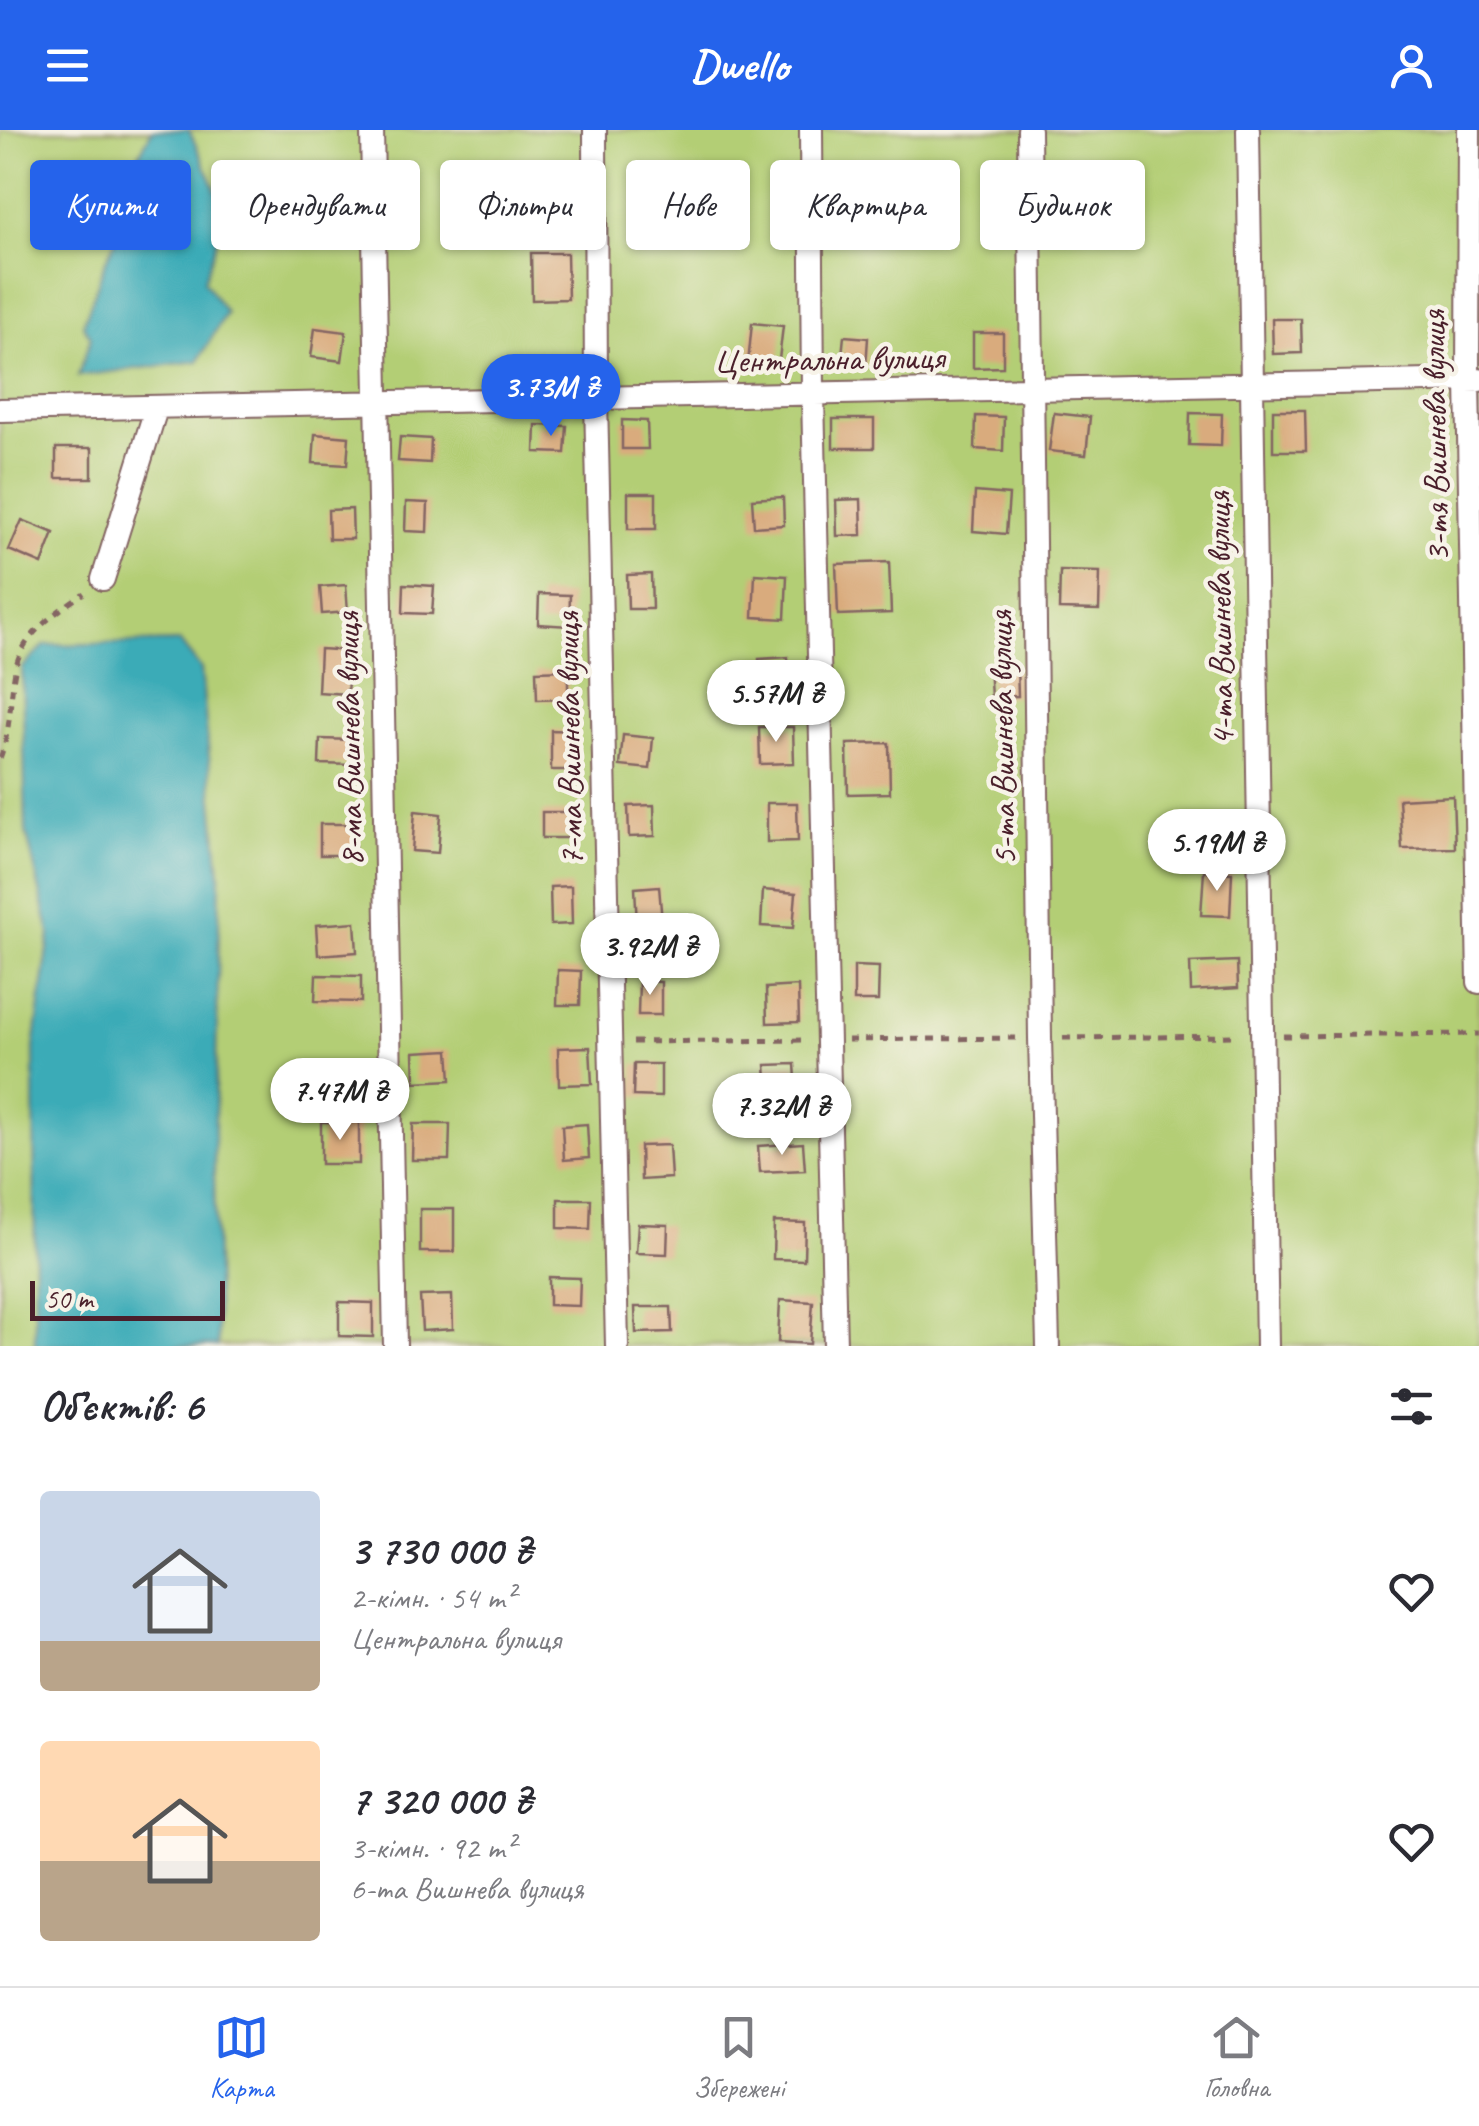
<!DOCTYPE html>
<html lang="uk">
<meta charset="utf-8">
<style>
:root{--surface:#fff;--page:#f7f7f7;--text:#2b2b33;--muted:#7c7c81;--line:#e1e1e2;--accent:#2563eb}
body{margin:0;font-family:Caveat,sans-serif;background:var(--page);color:var(--text);height:100vh;display:flex;flex-direction:column;font-size:38px;white-space:nowrap}
*{box-sizing:border-box;margin:0}
p{font-size:32px;color:var(--muted)}
.icon{flex:none;width:55px;height:55px;fill:none;stroke:currentColor;stroke-width:2;stroke-linecap:round;stroke-linejoin:round}
.map{position:relative;height:1216px;overflow:hidden}
.side{display:flex;flex-direction:column;background:var(--surface);flex:1}
.side>*{flex:none}
.hud{position:absolute;left:30px;top:30px;width:1420px;height:90px;display:flex;gap:20px}
.scale{position:absolute;left:30px;bottom:25px;width:195px;box-sizing:border-box;padding-left:10px;border:5px solid #4a1f2b;border-top:0;font-size:28px;line-height:35px;white-space:nowrap;color:#4a1f2b;-webkit-text-stroke:8px #f7f3e8;paint-order:stroke}
.price{position:absolute;translate:-50% -85px;padding:0 22px;border-radius:35px;background:#fff;color:#222;font-size:32px;line-height:65px;filter:drop-shadow(0 2px 5px #0008)}
.price::after{content:'';position:absolute;left:50%;top:60px;width:30px;height:22px;margin-left:-15px;background:inherit;clip-path:polygon(0 0,100% 0,50% 100%)}
.price.active{background:var(--accent);color:#fff}
ul{padding:0;list-style:none}
li{display:flex;align-items:center;gap:30px;height:250px;padding:0 40px}
li span{display:grid;place-items:center;flex:none;width:280px;height:200px;border-radius:10px;color:#555}
li>.icon{margin-inline-start:auto}
span .icon{width:120px;height:120px;fill:#fffc;stroke-width:1}
li b{font-size:42px}
h2{display:flex;justify-content:space-between;align-items:center;height:120px;padding:0 40px;font-size:42px}
.pill{padding:0 35px;border-radius:10px;background:var(--surface);box-shadow:0 2px 8px #0004;font-size:35px;line-height:90px}
.pill.active{background:var(--accent);color:#fff}
header{display:flex;justify-content:space-between;align-items:center;height:130px;padding:0 40px;background:var(--accent);color:#fff;font-size:45px;font-weight:700}
.menu{display:flex;justify-content:space-around;align-items:center;height:140px;border-top:2px solid var(--line);background:var(--surface);font-size:28px;color:var(--muted)}
.menu a{display:grid;justify-items:center;gap:5px}
.menu .active{color:var(--accent)}
.map>svg:first-child{display:block}
</style>
<header><svg class="icon" aria-label="menu" viewBox="0 0 24 24"><path d="M4 6h16M4 12h16M4 18h16"/></svg>Dwello<svg class="icon" aria-label="person" viewBox="0 0 24 24"><circle cx="12" cy="8" r="4"/><path d="M4 21q1-7 8-7t8 7"/></svg></header>
<div class="map">
<svg width="1479" height="1216" viewBox="0 0 1479 1216">
<rect width="100%" height="100%" fill="#f7f3e8"/>
<filter id="ink" filterUnits="userSpaceOnUse"><feTurbulence type="fractalNoise" baseFrequency=".01" numOctaves="2"/><feDisplacementMap in="SourceGraphic" scale="20" xChannelSelector="R" yChannelSelector="G"/><feConvolveMatrix kernelMatrix="1 2 1 2 8 2 1 2 1" color-interpolation-filters="sRGB"/></filter>
<filter id="wash" filterUnits="userSpaceOnUse"><feTurbulence type="fractalNoise" baseFrequency=".0048" numOctaves="4" result="noise"/><feDisplacementMap in="SourceGraphic" scale="40" xChannelSelector="R" yChannelSelector="G"/><feGaussianBlur stdDeviation="2.25" result="paint"/><feColorMatrix in="noise" values="0 0 0 0 0 0 0 0 0 0 0 0 0 0 0 0 0 1.4 0 .05"/><feComposite in="paint" operator="in"/></filter>
<g filter="url(#wash)">
<rect width="100%" height="100%" fill="#f1e6cd"/>
<path fill="#b3ce74" stroke="#7e7650" stroke-width="2.5" d="M0,0H1479V1216H0Z"/>
<path fill="#3aabb7" stroke="#426571" stroke-width="2.5" d="M152,0H189L226,82L204,151L226,183L198,231L78,246L91,207L83,195L106,130L134,72L118,46L133,36Z
M180,512L201,539L220,745L214,1042L218,1216H35L34,917L50,804L26,701L22,538L45,515Z"/>
<g id="blocks">
<path fill="#d9ab7d" d="M531,123H567L568,169L532,170Z
M1272,189H1301L1302,223L1273,224Z
M752,193L783,196L778,238L748,234Z
M315,198L346,202L342,231L311,227Z
M973,203H1003V237L973,238Z
M844,206L868,208L866,237L841,235Z
M1273,280H1305L1306,321H1273Z
M1054,283L1090,287L1086,325L1049,321Z
M1190,283L1222,284L1221,316L1189,315Z
M976,286L1004,287L1003,321L975,319Z
M833,289H874V318H833Z
M622,290L647,291L648,319H622Z
M536,295L567,296L565,323L535,322Z
M315,304L349,307L347,335L313,333Z
M400,307L431,309L430,333L398,331Z
M56,318H92V348H56Z
M975,362L1009,365L1006,404L973,401Z
M628,363H656V399H628Z
M783,367L784,395L754,397L752,369Z
M861,369L862,405L837,406L836,370Z
M406,372L428,373L427,402L405,401Z
M352,379L353,409H329L328,380Z
M22,390L54,403L42,434L9,420Z
M889,432L891,483L838,485L836,434Z
M1060,441L1100,442L1099,480L1059,479Z
M651,444L652,479H628L627,445Z
M755,444L787,446L785,489L753,487Z
M404,454L434,456L432,484L403,483Z
M346,455L348,482L322,484L320,457Z
M539,464L570,465L569,496L538,494Z
M320,519L350,521L347,564L318,562Z
M788,527L790,560L761,562L759,529Z
M1017,535L1018,566L991,567L989,536Z
M568,540V569L537,570L536,541Z
M759,597H793L794,633L760,634Z
M551,600L574,601V640H551Z
M623,605L653,608L650,639L620,636Z
M320,609L355,610L354,635L319,634Z
M889,613L890,663L848,664L847,614Z
M1453,666L1455,718L1402,719L1399,669Z
M767,673H797L798,711L767,712Z
M654,675L655,706L629,707L628,676Z
M415,681L441,684L438,723L412,721Z
M542,682H569V708H542Z
M320,694H355V725H320Z
M1204,741L1232,743L1230,786L1201,785Z
M571,756L572,794L551,795L550,757Z
M659,756L662,792L637,794L635,758Z
M763,760L796,763L793,798L761,796Z
M355,792L357,822L318,825L316,795Z
M1237,831L1238,858L1191,861L1190,833Z
M854,836L879,837L878,871H854Z
M558,840L581,841L580,875H557Z
M316,845L361,846V872L315,871Z
M639,851L661,852V885H638Z
M798,856L799,892L767,893L766,858Z
M590,917L592,954L559,955L558,918Z
M449,920L451,950L415,952L414,922Z
M634,934H661V967L633,966Z
M795,934L797,964L768,966L766,935Z
M321,992H359V1034H321Z
M413,994H450L449,1030H412Z
M587,994L589,1028L564,1030L562,996Z
M803,1013L805,1040L760,1042L758,1016Z
M669,1015L671,1048L641,1050L640,1016Z
M558,1069H591L590,1099L558,1098Z
M420,1079H454V1122H420Z
M774,1092L805,1093L804,1130L773,1129Z
M638,1094L668,1095L667,1124L636,1123Z
M549,1147L580,1148L579,1176L549,1175Z
M452,1165L453,1199L422,1201L420,1166Z
M780,1170L813,1172L810,1214L778,1212Z
M339,1172L373,1173V1207L339,1206Z
M635,1177H671L672,1202L636,1203Z"/>
</g>
</g>
<g filter="url(#ink)">
<use href="#blocks" fill-opacity="0" stroke="#846564" stroke-width="2.5"/>
<g fill="none" stroke-linecap="round" stroke-linejoin="round">
<g stroke="#846564" stroke-width="26">
<path id="minor" d="M372,0L395,1216
M595,0L596,269L617,1216
M811,0L813,265L835,1216
M1029,0L1040,908L1048,1216
M1248,0L1267,1216
M1469,0L1468,251L1479,852
M0,280L1479,250
M103,449L156,279"/>
</g>
<path stroke="#846564" stroke-width="5" stroke-dasharray="8 8" stroke-linecap="butt" d="M0,628C12,598 9,567 16,536C23,504 59,480 84,463
M1283,906L1479,904
M1063,908L1237,906
M848,910L1017,908
M633,912L807,910"/>
<use href="#minor" stroke="#fff" stroke-width="22"/>
</g>
</g>
<g text-anchor="middle" dominant-baseline="central" stroke-width="9" stroke-linejoin="round" paint-order="stroke">
<g font-size="35" fill="#4a1f2b" stroke="#f7f3e8">
<text transform="translate(829 229) rotate(-1)">Центральна вулиця</text>
<text transform="translate(1435 306) rotate(-91)">3-тя Вишнева вулиця</text>
<text transform="translate(1220 489) rotate(-91)">4-та Вишнева вулиця</text>
<text transform="translate(1002 608) rotate(-91)">5-та Вишнева вулиця</text>
<text transform="translate(349 609) rotate(-91)">8-ма Вишнева вулиця</text>
<text transform="translate(569 609) rotate(-91)">7-ма Вишнева вулиця</text>
</g>
</g>
</svg>
<div class="scale">50 m</div>
<b class="price active" style="left:551px;top:309px">3.73M ₴</b>
<b class="price" style="left:776px;top:615px">5.57M ₴</b>
<b class="price" style="left:1217px;top:764px">5.19M ₴</b>
<b class="price" style="left:650px;top:868px">3.92M ₴</b>
<b class="price" style="left:340px;top:1013px">7.47M ₴</b>
<b class="price" style="left:782px;top:1028px">7.32M ₴</b>
<div class="hud">
<a class="pill active">Купити</a>
<a class="pill">Орендувати</a>
<a class="pill">Фільтри</a>
<a class="pill">Нове</a>
<a class="pill">Квартира</a>
<a class="pill">Будинок</a>
</div>
</div>
<section class="side">
<h2>Об’єктів: 6<svg class="icon" aria-label="filters" viewBox="0 0 24 24"><path d="M4 7h16M4 17h16"/><circle cx="9" cy="7" r="2"/><circle cx="15" cy="17" r="2"/></svg></h2>
<ul>
<li><span style="background:linear-gradient(#c9d6e8 75%,#b9a48a 0)"><svg class="icon" aria-label="home" viewBox="0 0 24 24"><path d="M3 11l9-7 9 7M6 9v11h12V9"/></svg></span><div><b>3 730 000 ₴</b><p>2-кімн. · 54 m²</p><p>Центральна вулиця</p></div><svg class="icon" aria-label="heart" viewBox="0 0 24 24"><path d="M12 20l-8-8c-3-5 5-10 8-4 3-6 11-1 8 4z"/></svg></li>
<li><span style="background:linear-gradient(#ffd9b3 60%,#b9a48a 0)"><svg class="icon" aria-label="home" viewBox="0 0 24 24"><path d="M3 11l9-7 9 7M6 9v11h12V9"/></svg></span><div><b>7 320 000 ₴</b><p>3-кімн. · 92 m²</p><p>6-та Вишнева вулиця</p></div><svg class="icon" aria-label="heart" viewBox="0 0 24 24"><path d="M12 20l-8-8c-3-5 5-10 8-4 3-6 11-1 8 4z"/></svg></li>
</ul>
</section>
<nav class="menu">
<a class="active"><svg class="icon" aria-label="map" viewBox="0 0 24 24"><path d="M3 6l6-2 6 2 6-2v14l-6 2-6-2-6 2zM9 4v14M15 6v14"/></svg>Карта</a>
<a><svg class="icon" aria-label="saved" viewBox="0 0 24 24"><path d="M7 4h10v16l-5-4-5 4z"/></svg>Збережені</a>
<a><svg class="icon" aria-label="home" viewBox="0 0 24 24"><path d="M3 11l9-7 9 7M6 9v11h12V9"/></svg>Головна</a>
</nav>
